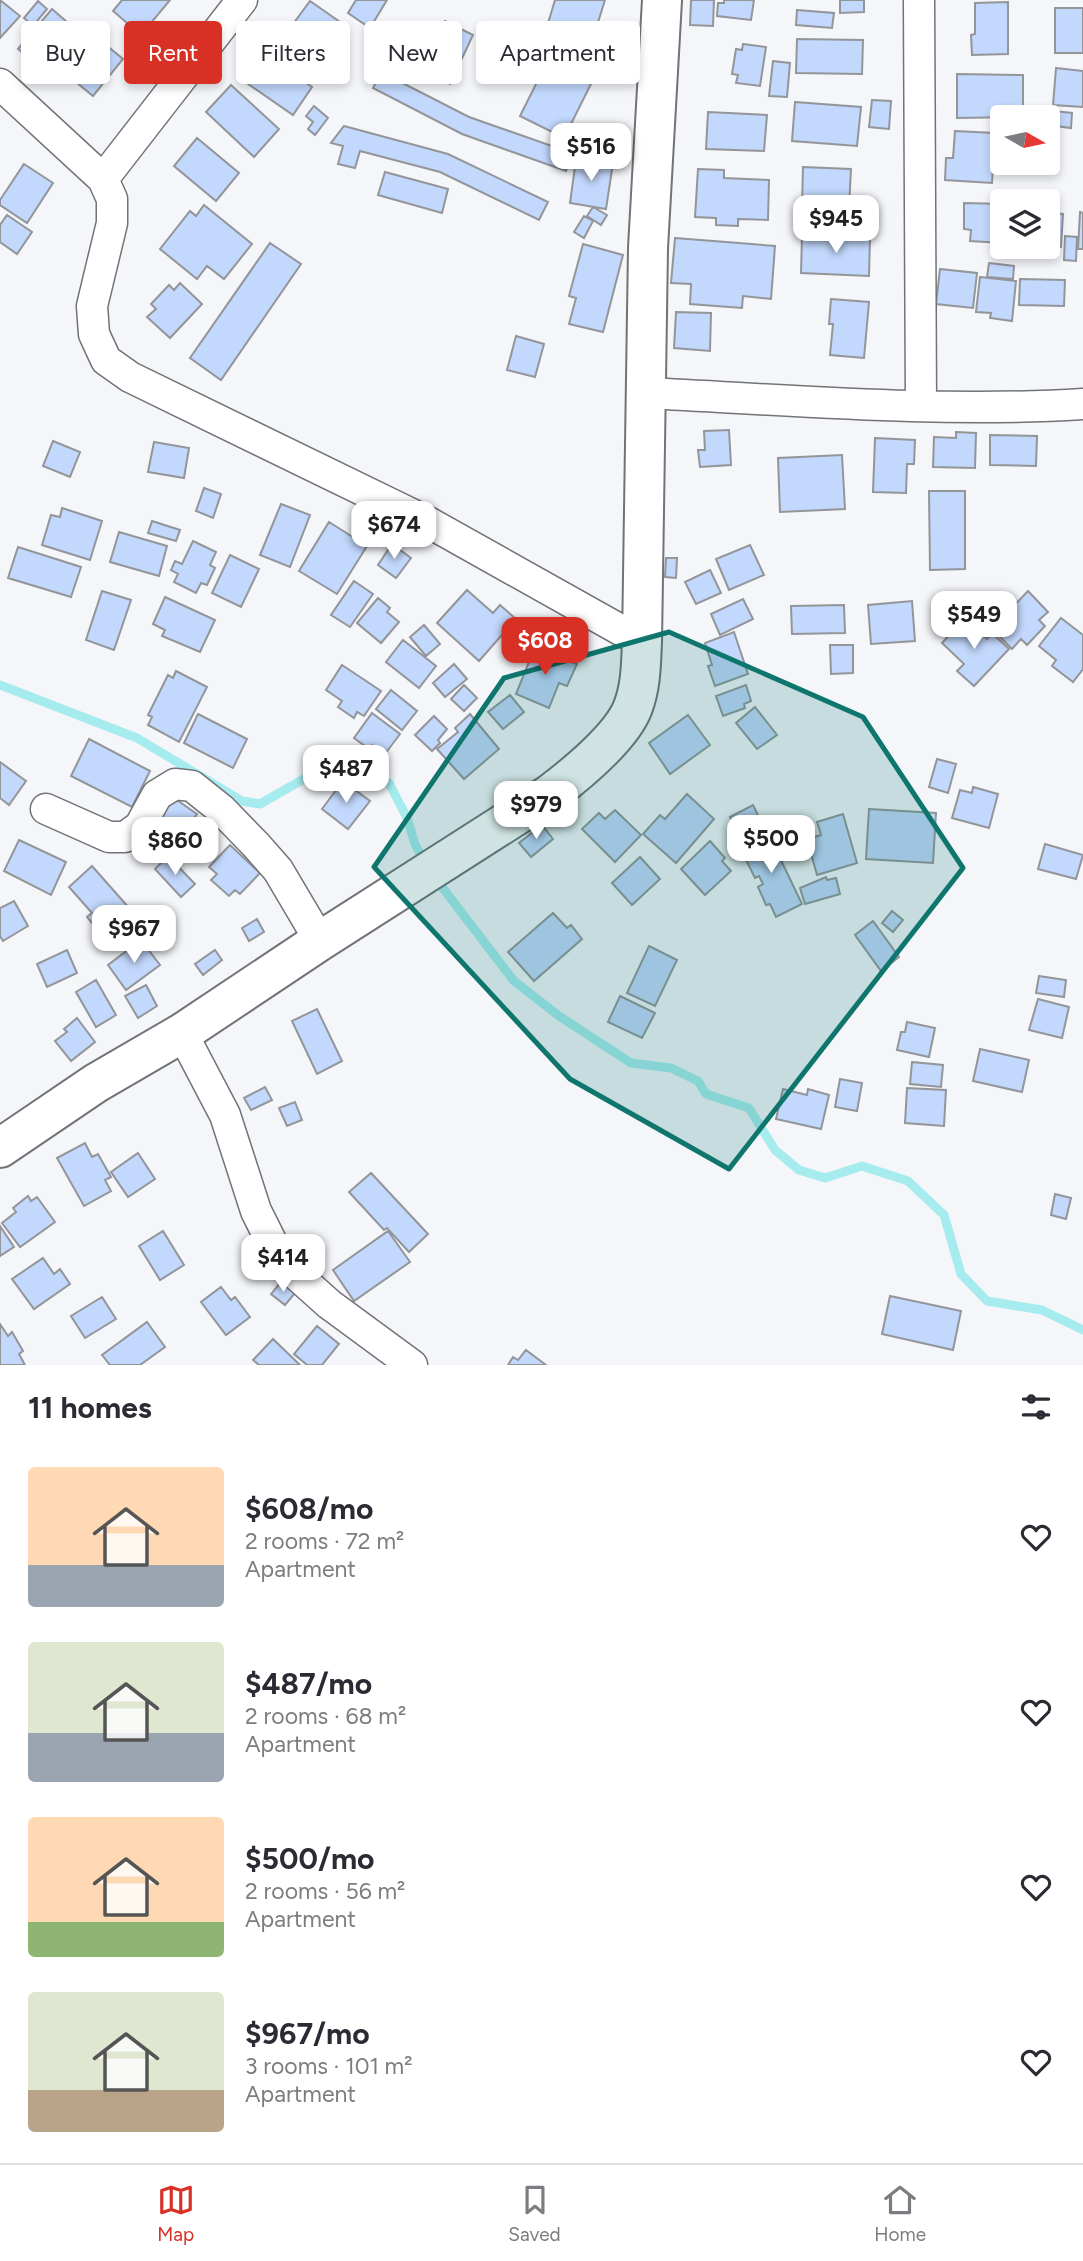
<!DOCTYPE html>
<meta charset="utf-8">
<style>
:root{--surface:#fff;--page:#f2f2f3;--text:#2b2b33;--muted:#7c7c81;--line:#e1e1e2;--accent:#d93025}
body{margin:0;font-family:Figtree,sans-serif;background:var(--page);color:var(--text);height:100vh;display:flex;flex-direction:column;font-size:26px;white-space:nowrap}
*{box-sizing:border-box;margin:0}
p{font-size:23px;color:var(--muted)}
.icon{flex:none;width:38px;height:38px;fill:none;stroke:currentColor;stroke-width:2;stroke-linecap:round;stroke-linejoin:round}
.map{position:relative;height:1365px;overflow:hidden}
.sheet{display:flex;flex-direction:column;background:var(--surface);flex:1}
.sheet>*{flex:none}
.hud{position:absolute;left:21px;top:21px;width:700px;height:63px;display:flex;gap:14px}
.needle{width:46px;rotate:99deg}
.controls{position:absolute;left:990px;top:105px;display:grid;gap:14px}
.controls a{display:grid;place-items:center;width:70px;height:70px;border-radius:7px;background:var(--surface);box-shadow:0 4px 10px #0003;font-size:35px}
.price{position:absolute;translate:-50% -60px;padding:0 16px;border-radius:14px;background:#fff;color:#222;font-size:23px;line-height:46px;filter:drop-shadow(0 2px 4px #0008)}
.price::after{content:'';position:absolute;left:50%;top:42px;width:21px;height:16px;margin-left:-10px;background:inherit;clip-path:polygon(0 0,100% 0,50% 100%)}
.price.current{background:var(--accent);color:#fff}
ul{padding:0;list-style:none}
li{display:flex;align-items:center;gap:21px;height:175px;padding:0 28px}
li span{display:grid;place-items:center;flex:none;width:196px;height:140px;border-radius:7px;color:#555}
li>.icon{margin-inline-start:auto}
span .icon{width:84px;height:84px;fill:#fffc;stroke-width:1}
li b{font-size:30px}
h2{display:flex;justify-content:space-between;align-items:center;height:84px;padding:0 28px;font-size:30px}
.tag{padding:0 24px;border-radius:7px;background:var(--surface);box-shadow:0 4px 10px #0003;font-size:24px;line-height:63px}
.tag.current{background:var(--accent);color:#fff}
.tab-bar{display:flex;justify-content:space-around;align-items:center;height:98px;border-top:2px solid var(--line);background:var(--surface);font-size:19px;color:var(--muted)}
.tab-bar a{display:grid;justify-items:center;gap:4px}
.tab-bar .current{color:var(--accent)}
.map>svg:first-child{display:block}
</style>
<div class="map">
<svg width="1083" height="1365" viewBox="0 0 1083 1365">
<rect width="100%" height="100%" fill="#f4f6fa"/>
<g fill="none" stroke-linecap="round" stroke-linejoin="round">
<path stroke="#a6ebee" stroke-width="9" d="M0,685L137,738L242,801L260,804L316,772L333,768L363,769L389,783L407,818L415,844L424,861
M442,887L514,981L559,1016L631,1063L671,1068L698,1081L706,1094L749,1108L775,1150L799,1170L825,1178L862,1166L908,1181L944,1215L961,1274L987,1301L1042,1310L1083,1330"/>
</g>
<path fill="#c2d8fc" stroke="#939599" stroke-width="2" d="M0,0L20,16L0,38Z
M122,0H170L141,35L113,11Z
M356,0H387L370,28L348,13Z
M555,0H605L588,54L543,40Z
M691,0H714L713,26L690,25Z
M724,0H754L751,20L717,16L718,3H724Z
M840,0H864V12L840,13Z
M38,1L47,9L33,26L24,18Z
M310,1L340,22L308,64L279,43Z
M1008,2V54L972,55L971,35L975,34V3Z
M1055,8H1083V53H1055Z
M52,9L82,35L49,75L18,49Z
M797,10L834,13L832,28L796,25Z
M445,21L473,35L450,84L422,70Z
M797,39L863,40L862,74L796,73Z
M100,40L123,59L93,96L70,77Z
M743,44L766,47L760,86L736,83L738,75L732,74L736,49L742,50Z
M262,52L312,87L293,115L238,77L247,63L252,66Z
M548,60L592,82L564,138L520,116Z
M773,61L790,63L787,97L769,96Z
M1056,68L1083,71V107L1053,105Z
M381,72L469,117L572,153L566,171L462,134L373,88Z
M957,74L1023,75V117L957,118Z
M231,85L279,129L254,157L206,112Z
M872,100L891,101L889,129L869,127Z
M795,102L861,107L857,146L792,141Z
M314,106L328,118L315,135L308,129L313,122L306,116Z
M1044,110L1072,113L1071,128L1048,125V117H1043Z
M708,112L767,115L764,151L706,149Z
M344,126L448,154L548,202L539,220L440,172L360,151L355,168L338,164L343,146L331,143Z
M955,131L995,133L992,183L945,180L946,158H953Z
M197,138L239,173L216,201L174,166Z
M576,159L613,163L606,209L570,203Z
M24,164L53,183L27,223L0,205V200Z
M803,167L851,169L849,207L802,206Z
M698,169L724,170V178L769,180L768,220L738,219V226L716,225V218L695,217Z
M385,172L448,189L442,213L378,195Z
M964,203L1003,204L1001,243L970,241L971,230L964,229Z
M204,205L252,244L224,279L207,266L197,279L160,249L190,211L196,216Z
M593,207L607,215L601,225L587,216Z
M1080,212L1083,213V249H1078Z
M1048,213L1063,214L1061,247H1048Z
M7,215L32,232L17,254L0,242V225Z
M584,216L593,221L584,238L574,232Z
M802,235L870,237L869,276L801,273Z
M1065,236L1077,237L1076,261L1064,260Z
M675,238L775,246L771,299L743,296L742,308L690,304L691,284L671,283Z
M270,243L301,264L221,380L190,358Z
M583,244L623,255L603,332L569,324L576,298L569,296Z
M989,263L1014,266L1013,279L987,277Z
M940,269L977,273L973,308L936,304Z
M980,277L1016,281L1012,321L990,318L991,313L976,312Z
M1020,279L1065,280L1064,306L1019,305Z
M180,283L202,304L170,338L147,317L156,309L151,304L169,285L174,290Z
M831,299L869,302L864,358L830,355L833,324H829Z
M676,312L711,313L710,351L674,348Z
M516,336L544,344L535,377L507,370Z
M729,430L731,465L700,467L698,450H705L704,431Z
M956,432L976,433L975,468L933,467L934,437L956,438Z
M990,435L1037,436L1036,466L990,465Z
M875,438L915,440L914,464H907L906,493L873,492Z
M53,441L80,452L70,477L43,466Z
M154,442L189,448L184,478L148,472Z
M842,455L845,509L780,512L778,458Z
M204,488L221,494L213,518L196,511Z
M929,491H965V569L930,570Z
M281,504L310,515L290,567L260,555Z
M62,508L102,521L90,560L42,545L51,515L60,517Z
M152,521L180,530L176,541L148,533Z
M329,522L367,546L337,594L299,571Z
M119,532L167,546L159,576L110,562Z
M193,541L216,552L210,565L215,568L207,585L201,583L196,593L174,582L178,574L171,570L175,561L182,564Z
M392,544L411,558L396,578L378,565Z
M750,545L764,575L729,590L716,559Z
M18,547L81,567L71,597L8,578Z
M230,555L259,569L241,607L212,593Z
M666,558H677L676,578L665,577Z
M710,570L721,593L696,604L685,582Z
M354,581L373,594L350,627L331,615Z
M467,590L493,613L500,605L516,619L479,661L437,623Z
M102,591L131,600L114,650L86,640Z
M1028,591L1048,612L1039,620L1045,626L1027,645L1021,639L1012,649L992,629Z
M165,597L215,620L200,652L162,636L165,630L153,624Z
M378,598L390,608L387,612L399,622L381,643L357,623Z
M743,599L753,619L720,635L711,614Z
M912,601L915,641L871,644L868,605Z
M844,605L845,633L792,634L791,606Z
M965,618L987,639L992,633L1009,649L974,686L957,671L964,664L942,643Z
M1061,618L1083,635V669L1073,682L1052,666L1056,660L1039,646Z
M424,625L440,644L426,656L410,637Z
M734,632L748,674L715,686L708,666L712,665L705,643Z
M403,640L436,666L419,688L386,662Z
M830,645H853V673L831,674Z
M535,647L577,664L567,686L559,683L549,708L516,694Z
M454,664L467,679L445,697L433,683Z
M342,665L381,691L364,716L357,712L354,718L338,707L342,701L326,690Z
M176,671L207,687L179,742L148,725L152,717L148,715L168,675L173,678Z
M464,685L477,698L464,711L451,699Z
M746,685L751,701L744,704L745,708L723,716L716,696Z
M391,690L417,711L402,730L376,709Z
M510,695L524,712L503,729L488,712Z
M755,707L777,735L757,749L736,723Z
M372,713L400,734L385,754L372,745L369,749L354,738Z
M198,714L247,739L233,768L184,743Z
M470,714L499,749L464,779L437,749L458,732L455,728Z
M688,715L710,745L670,774L649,743Z
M434,716L447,729L438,740L440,743L432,751L415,735Z
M89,739L150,771L132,807L71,776Z
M937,759L956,764L948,793L929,787Z
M0,762L26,781L9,805L0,798Z
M343,781L370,801L348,829L322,809Z
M973,787L998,794L989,828L952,818L960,790L972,793Z
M687,794L714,819L676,863L643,834L660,815L665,819Z
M174,798L197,814L169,853L147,837Z
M753,805L763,826L741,837L730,817Z
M869,809L936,813L933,863L866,859Z
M615,810L641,835L615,862L582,829L599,813L605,819Z
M843,814L857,863L817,875L807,839L821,835L817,822Z
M542,825L553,839L531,857L519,843Z
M767,831L802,904L776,917L770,904L766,905L758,887L763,884L759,876L755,878L744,856L749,853L744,842Z
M19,840L66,862L51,895L4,871Z
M710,841L725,858L722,861L731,871L705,895L681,869Z
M1045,844L1083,855L1076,879L1038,869Z
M230,845L260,873L240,894L235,890L229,896L211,880L217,874L209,867Z
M168,856L195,884L181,897L155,869Z
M640,857L660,879L632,905L612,883Z
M92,866L130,909L101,934L87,917L92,913L69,887Z
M826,877L827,880L836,878L840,894L805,904L800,888Z
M14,901L28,926L3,941L0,936V908Z
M892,911L903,920L893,932L882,923Z
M553,913L567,928L571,925L582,939L534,981L508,952Z
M257,919L264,932L249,941L242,928Z
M873,921L899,957L881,971L855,935Z
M141,940L160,965L126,990L108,965Z
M649,946L677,960L655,1006L627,993Z
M67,950L77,973L47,987L37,964Z
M215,950L222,960L203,975L195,964Z
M1039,976L1066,980L1064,997L1036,993Z
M96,980L116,1015L96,1027L76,992Z
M146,985L157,1006L138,1018L125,996Z
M620,996L655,1013L642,1038L608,1022Z
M1038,999L1069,1007L1062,1038L1029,1030Z
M317,1009L342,1061L317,1074L292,1021Z
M77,1018L95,1042L71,1061L55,1041L67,1032L64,1029Z
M907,1022L935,1028L929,1057L897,1050L901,1032H905Z
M980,1049L1029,1060L1022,1092L973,1081Z
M912,1062L943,1065L941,1087L910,1084Z
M840,1079L862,1083L857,1111L835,1107Z
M265,1087L272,1100L251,1110L244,1098Z
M907,1088L946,1090L944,1126L905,1123Z
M783,1089L807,1095L808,1089L829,1095L821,1129L776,1119Z
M295,1102L302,1120L287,1126L279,1108Z
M85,1143L92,1157L98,1154L111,1177L105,1180L111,1191L84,1206L57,1158Z
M138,1153L155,1179L128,1197L111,1172Z
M371,1173L428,1234L409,1252L387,1228L384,1230L349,1192Z
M1055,1194L1071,1198L1066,1219L1051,1215Z
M28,1196L31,1201L37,1197L55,1222L20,1247L2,1223L16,1212L13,1208Z
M0,1226L14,1247L0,1256Z
M163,1231L184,1265L160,1280L139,1246Z
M388,1231L410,1262L354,1301L333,1270Z
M43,1258L54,1274L60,1269L70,1284L34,1309L12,1279Z
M281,1282L295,1293L285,1305L271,1294Z
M221,1287L231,1300L235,1297L250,1317L226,1335L201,1302Z
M890,1296L961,1311L953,1350L882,1334Z
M102,1297L116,1319L85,1338L71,1316Z
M147,1322L165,1347L140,1365H110L102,1355Z
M0,1324L8,1336L12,1332L23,1351L19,1354L25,1365H0Z
M317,1326L339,1344L322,1365H307L294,1354Z
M273,1339L300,1365H259L253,1360Z
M526,1350L546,1365H508L513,1357L518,1360Z"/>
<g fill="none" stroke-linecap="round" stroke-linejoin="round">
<g stroke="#717377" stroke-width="33">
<path id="street" d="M919,0L921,406
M0,84L103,179L112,199V223L92,306L94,334L106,360L130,377L428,522L642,642
M103,179L242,0
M646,393C791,400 938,413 1083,404
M46,809L109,837H125L140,826L157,795L175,784L192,786L222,810L256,845L278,870L320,941
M182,1033L225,1115L256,1211L271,1241L290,1269L329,1304L412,1365"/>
</g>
<g stroke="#717377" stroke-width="42">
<path id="secondary" d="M0,1148L96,1083L182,1033L320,941L550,794C575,775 622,737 633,707C641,686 641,664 642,642L648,248L662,0"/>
</g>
<use href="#street" stroke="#fff" stroke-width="30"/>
<use href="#secondary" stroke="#fff" stroke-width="38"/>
</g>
<path fill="#0f766e" fill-opacity="0.2" stroke="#0f766e" stroke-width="5" stroke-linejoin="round" d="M669,632L863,717L963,868L729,1169L570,1079L374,867L504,678Z"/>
</svg>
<div class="controls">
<a><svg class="needle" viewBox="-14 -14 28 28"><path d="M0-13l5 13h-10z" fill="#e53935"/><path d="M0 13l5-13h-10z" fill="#7c7c81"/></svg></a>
<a><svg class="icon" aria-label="layers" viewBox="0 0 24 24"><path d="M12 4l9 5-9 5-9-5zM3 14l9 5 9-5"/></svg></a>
</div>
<b class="price" style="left:591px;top:183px">$516</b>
<b class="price" style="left:836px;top:255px">$945</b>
<b class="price" style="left:394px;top:561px">$674</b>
<b class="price" style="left:974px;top:651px">$549</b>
<b class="price current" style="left:545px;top:677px">$608</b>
<b class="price" style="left:346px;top:805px">$487</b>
<b class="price" style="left:536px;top:841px">$979</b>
<b class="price" style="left:771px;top:875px">$500</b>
<b class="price" style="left:175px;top:877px">$860</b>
<b class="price" style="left:134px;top:965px">$967</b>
<b class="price" style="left:283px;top:1294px">$414</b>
<div class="hud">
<a class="tag">Buy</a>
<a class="tag current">Rent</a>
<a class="tag">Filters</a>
<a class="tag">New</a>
<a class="tag">Apartment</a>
</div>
</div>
<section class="sheet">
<h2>11 homes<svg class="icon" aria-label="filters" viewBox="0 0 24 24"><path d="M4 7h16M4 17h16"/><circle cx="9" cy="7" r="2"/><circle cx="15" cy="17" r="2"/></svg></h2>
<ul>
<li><span style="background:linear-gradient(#ffd9b3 70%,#9aa5b1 0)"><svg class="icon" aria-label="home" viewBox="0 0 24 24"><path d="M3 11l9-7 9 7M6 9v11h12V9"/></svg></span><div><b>$608/mo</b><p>2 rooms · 72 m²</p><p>Apartment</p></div><svg class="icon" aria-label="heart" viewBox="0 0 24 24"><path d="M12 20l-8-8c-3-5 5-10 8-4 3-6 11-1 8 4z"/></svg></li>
<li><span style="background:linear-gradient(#dfe7d0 65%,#9aa5b1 0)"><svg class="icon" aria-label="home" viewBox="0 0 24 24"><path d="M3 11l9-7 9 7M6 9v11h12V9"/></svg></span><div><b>$487/mo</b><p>2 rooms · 68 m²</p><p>Apartment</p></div><svg class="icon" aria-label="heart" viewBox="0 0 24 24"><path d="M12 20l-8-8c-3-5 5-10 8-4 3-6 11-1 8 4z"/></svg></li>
<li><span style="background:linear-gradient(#ffd9b3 75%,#8fb573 0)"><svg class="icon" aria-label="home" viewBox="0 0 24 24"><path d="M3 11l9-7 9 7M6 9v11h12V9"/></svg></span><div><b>$500/mo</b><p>2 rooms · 56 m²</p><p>Apartment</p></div><svg class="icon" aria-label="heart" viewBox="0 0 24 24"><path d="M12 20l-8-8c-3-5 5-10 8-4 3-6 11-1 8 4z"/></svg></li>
<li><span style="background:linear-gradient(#dfe7d0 70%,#b9a48a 0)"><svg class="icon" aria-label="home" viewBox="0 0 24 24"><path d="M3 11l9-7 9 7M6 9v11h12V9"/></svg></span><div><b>$967/mo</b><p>3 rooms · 101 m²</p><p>Apartment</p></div><svg class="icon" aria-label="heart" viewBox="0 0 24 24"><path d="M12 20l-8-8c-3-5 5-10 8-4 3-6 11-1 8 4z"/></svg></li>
</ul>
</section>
<nav class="tab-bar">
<a class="current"><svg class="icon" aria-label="map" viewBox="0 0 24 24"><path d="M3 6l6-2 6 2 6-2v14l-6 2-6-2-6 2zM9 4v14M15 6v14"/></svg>Map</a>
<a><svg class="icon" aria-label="saved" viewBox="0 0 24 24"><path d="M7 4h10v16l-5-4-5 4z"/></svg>Saved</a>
<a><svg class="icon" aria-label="home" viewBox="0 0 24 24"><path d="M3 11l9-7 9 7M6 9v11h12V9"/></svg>Home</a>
</nav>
